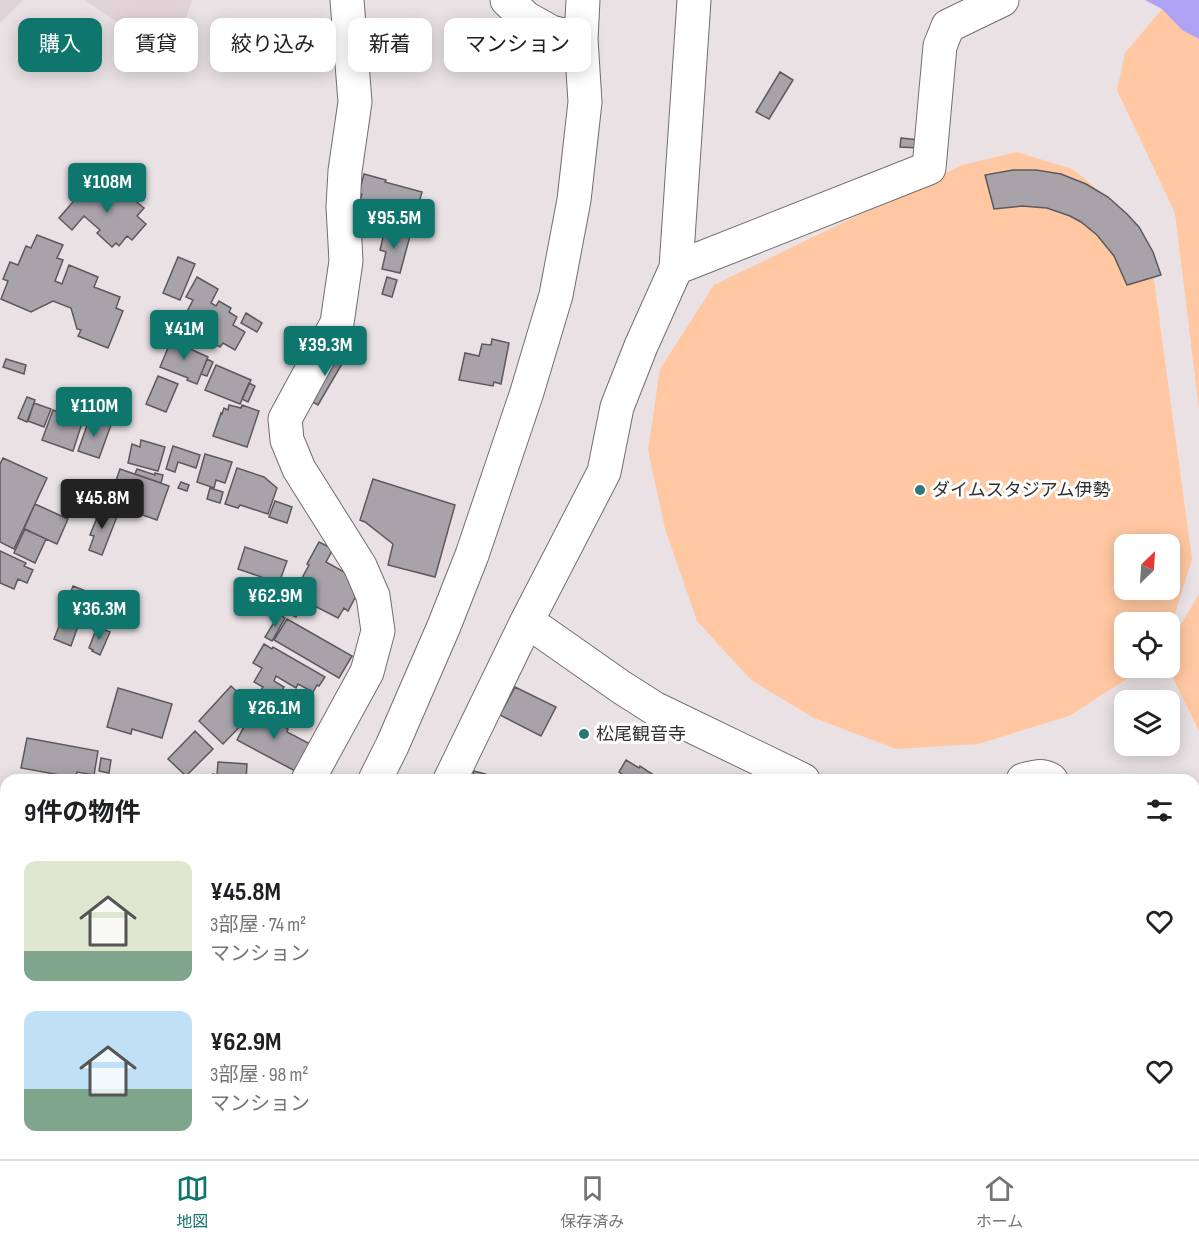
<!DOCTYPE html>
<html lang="ja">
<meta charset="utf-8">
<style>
:root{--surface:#fff;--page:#f6f6f6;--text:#202124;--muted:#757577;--line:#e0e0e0;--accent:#0f766e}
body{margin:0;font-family:"Sofia Sans Condensed","Noto Sans JP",sans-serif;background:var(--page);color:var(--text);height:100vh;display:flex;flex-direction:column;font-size:22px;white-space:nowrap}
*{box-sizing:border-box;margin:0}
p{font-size:20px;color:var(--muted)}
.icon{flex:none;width:33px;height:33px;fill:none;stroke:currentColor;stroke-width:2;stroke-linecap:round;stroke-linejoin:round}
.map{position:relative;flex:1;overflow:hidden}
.details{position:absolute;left:0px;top:774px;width:1200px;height:386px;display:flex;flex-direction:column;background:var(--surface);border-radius:18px 18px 0 0;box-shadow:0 3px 15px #0003}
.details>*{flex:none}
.hud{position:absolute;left:18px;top:18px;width:600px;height:54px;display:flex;gap:12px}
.needle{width:39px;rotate:25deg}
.buttons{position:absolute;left:1114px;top:534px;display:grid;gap:12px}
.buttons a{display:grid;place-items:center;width:66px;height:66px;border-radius:12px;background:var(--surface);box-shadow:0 3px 15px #0003;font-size:30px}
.price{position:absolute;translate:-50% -51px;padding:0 14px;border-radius:6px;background:var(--accent);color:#fff;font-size:20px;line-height:39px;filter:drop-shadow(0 2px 3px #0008)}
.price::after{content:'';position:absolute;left:50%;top:36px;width:18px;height:14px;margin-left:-9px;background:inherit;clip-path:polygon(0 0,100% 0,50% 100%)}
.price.selected{background:#222;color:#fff}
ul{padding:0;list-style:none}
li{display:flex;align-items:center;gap:18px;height:150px;padding:0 24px}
li span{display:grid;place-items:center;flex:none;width:168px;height:120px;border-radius:12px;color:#555}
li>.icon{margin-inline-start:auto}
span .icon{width:72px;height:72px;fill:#fffc;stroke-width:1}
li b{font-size:26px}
h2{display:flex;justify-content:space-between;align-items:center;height:72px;padding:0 24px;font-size:26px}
.chip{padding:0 21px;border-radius:12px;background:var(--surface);box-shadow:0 3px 15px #0003;font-size:21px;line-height:54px}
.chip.selected{background:var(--accent);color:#fff}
.dock{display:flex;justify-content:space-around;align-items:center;height:84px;border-top:2px solid var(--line);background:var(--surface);font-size:16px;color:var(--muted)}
.dock a{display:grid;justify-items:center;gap:3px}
.dock .selected{color:var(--accent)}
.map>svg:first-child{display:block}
</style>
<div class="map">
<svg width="1199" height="1159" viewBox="0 0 1199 1159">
<rect width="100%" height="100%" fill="#e9e1e4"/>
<path fill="#e1d2d8" d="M0,0H23L0,23Z
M85,0H192L187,15L162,54Z"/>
<path fill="#ffc8a2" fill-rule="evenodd" d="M1162,9L1182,30L1199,39V409L1175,213L1117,90L1125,53Z
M1017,152L1072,169L1129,215L1153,273L1192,559L1170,630V622H1125V668H1144L1069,716L978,744L896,749L814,718L751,680L697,621L665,529L648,450L660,369L714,285L962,165ZM1125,544H1170V590H1125Z
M1199,594V731L1168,668H1170V643Z"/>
<path fill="#afa2f4" d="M1145,0H1199V39L1182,30L1162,9Z"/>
<path fill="#a7a3a8" stroke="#5d595e" stroke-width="1.5" d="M780,72L793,80L769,119L756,112Z
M901,138L919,140L918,148L900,147Z
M1013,170H1036L1061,174L1086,184L1108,197L1127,214L1139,227L1153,252L1161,275L1127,285L1114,256L1097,235L1081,222L1070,216L1047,208L1022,206L994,209L985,175Z
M364,174L386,180L385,182L422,192L412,228L376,218L378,212L358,207L362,194L359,193Z
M108,181L126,196L127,194L144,208L137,216L146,224L132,240L127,236L119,246L116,243L112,247L97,233L100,230L84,216L72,230L59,218L79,195L86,200L92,193L95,196Z
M385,229L410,236L400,273L382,269L386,252L380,250Z
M37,235L63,245L57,258L63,260L55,281L62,284L69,265L98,277L94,287L120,297L116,308L123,311L108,348L78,336L81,330L77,329L71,308L53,301L31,312L1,299L8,281L3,279L10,262L18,265L26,246L31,248Z
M178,257L195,264L180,300L163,293Z
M197,277L218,289L211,303L216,306L219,301L231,308L229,312L237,317L233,325L245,332L235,350L223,343L220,347L208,340L210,336L182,321L193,300L186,297Z
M387,277L397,280L392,297L382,294Z
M246,313L262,323L257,332L241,323Z
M173,336L187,344L186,347L208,357L197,384L187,380L188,378L160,367Z
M492,339L509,343L501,384L494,382L493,386L459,380L465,353L479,356L482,344L491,345Z
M332,348L346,357L318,405L303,397Z
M6,359L26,365L24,374L3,367Z
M207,359L213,362L207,376L201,374Z
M216,365L251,380L240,404L205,390Z
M158,376L178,384L166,412L146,404Z
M249,383L255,386L248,402L242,399Z
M27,397L35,400L27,422L18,418Z
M34,403L51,409L44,427L28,421Z
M229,405L241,408L242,405L259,411L247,447L213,436L221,413L222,414L224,408L228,410Z
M53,410L83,420L73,451L42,440Z
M90,417L111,425L99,458L78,451Z
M141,440L165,447L158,471L128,463L132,444L140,447Z
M173,446L200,455L196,468L178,462L175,472L166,469Z
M205,454L232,462L225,483L216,480L214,488L197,482Z
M3,458L47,478L14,549L0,542V464Z
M237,468L264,477L277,488L268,514L240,505L238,508L225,504Z
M120,469L169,486L157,520L108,503Z
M137,469L155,475V473L163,475L161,483L135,474Z
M373,479L455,505L435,577L388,565L393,544L365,522L360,520Z
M181,482L189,485L187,491L178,488Z
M210,488L223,492L220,503L207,499Z
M275,501L292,507L287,523L269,517Z
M35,504L68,519L57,544L24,529Z
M101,508L118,514L102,555L89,550L94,536L90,535Z
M25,529L46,539L35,563L14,553Z
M319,542L333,549L326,562L353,577L349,583L356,587L357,594L348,611L344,608L338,618L305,601L296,617L284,611L309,565L307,564Z
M245,547L287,561L279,583L238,569Z
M0,551L26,563L24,566L33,570L27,583L18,579L14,589L0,583Z
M73,586L114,602L107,621L103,619L102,622L98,620L96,626L67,616L68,611L64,609Z
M279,614L285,618L272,641L265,637Z
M63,616L79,623L71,646L54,639Z
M287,619L352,656L339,678L274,640Z
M97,627L110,632L100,655L92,651L93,650L89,648Z
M264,644L272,649L273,647L325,677L319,686L317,685L313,692L298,684L296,688L276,676L274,681L284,687L275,702L259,693L263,687L254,682L262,668L253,663Z
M231,686L256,710L223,744L199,721Z
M515,687L556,707L541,736L500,715Z
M118,688L172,704L162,738L132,729L131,734L107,727Z
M273,708L286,715L281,725L288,729L287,732L312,745L297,772L237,740L249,717L254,712L267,719Z
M195,731L213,749L186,776L168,759Z
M27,738L98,751L94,775L77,772L76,778L21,768Z
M101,758L111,760L109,773L99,771Z
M626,760L639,768L640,766L660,779L659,780H631L619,772Z
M218,762L247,764L246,780H213V774L217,775Z
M474,771L496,777L495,780H472Z
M5,957H6V993H0V965H5Z"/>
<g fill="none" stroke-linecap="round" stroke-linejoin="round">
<g stroke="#746d70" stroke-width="35">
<path id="minor" d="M507,0L526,18L551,32L581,39
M676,268L929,168L940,46L948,26L1002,0
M527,621L621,687L654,708L803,780
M308,780L367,672L378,631L373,596L360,566L299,469L287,440L285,419L337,323L346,261L343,207L345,171L355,102L347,0
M375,780L392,746L444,626L472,555L527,392L556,295L574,200L585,102L581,39L583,0
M450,780L527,621L604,472L617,407L641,346L676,268L694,0
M1023,780C1033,777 1042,774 1051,780
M0,807L6,808
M0,1151L6,1147
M1125,1159V1154"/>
</g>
<g stroke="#c2c1c1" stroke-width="35">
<path id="highway" d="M1194,1136H1199
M420,1159L590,1154"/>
</g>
<use href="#minor" stroke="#fff" stroke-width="33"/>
<use href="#highway" stroke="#d76f69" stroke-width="33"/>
</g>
<g fill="#2d7778" stroke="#fff" stroke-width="2">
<circle cx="920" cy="490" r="6"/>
<circle cx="584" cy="734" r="6"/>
</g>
<g text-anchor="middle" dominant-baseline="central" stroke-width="6" stroke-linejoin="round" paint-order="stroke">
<g font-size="18" fill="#322f30" stroke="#fff" text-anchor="start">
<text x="932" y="490">ダイムスタジアム伊勢</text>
<text x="596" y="734">松尾観音寺</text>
</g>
</g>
</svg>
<div class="buttons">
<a><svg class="needle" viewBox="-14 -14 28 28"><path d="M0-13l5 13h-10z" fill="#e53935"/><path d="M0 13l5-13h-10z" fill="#757577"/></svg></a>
<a><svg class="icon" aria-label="locate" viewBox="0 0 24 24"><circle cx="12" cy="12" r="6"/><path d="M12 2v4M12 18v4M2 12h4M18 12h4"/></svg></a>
<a><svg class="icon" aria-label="layers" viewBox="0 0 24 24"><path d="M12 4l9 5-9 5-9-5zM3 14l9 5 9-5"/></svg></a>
</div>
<b class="price" style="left:107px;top:214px">¥108M</b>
<b class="price" style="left:394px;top:250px">¥95.5M</b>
<b class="price" style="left:184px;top:361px">¥41M</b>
<b class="price" style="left:325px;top:377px">¥39.3M</b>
<b class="price" style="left:94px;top:438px">¥110M</b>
<b class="price selected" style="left:102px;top:530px">¥45.8M</b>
<b class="price" style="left:275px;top:628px">¥62.9M</b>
<b class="price" style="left:99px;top:641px">¥36.3M</b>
<b class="price" style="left:274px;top:740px">¥26.1M</b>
<div class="hud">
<a class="chip selected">購入</a>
<a class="chip">賃貸</a>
<a class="chip">絞り込み</a>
<a class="chip">新着</a>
<a class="chip">マンション</a>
</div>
<section class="details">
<h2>9件の物件<svg class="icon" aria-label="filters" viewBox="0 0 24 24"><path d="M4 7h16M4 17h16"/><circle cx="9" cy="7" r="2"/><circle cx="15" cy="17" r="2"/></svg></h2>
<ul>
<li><span style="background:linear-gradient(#dfe7d0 75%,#7fa58c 0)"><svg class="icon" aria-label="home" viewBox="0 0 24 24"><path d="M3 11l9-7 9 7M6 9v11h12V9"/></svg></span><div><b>¥45.8M</b><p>3部屋 · 74 m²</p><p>マンション</p></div><svg class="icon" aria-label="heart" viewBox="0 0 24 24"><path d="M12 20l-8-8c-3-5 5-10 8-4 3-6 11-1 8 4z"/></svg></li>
<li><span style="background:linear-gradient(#bfe0f5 65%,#7fa58c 0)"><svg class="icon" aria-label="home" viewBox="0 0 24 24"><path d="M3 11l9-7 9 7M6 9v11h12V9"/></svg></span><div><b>¥62.9M</b><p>3部屋 · 98 m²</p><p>マンション</p></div><svg class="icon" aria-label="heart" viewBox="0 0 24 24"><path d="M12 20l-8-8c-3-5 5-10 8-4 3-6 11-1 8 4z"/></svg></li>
</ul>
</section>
</div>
<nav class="dock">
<a class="selected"><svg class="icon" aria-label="map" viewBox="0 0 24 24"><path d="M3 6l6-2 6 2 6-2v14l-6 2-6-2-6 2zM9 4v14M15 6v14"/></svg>地図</a>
<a><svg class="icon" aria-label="saved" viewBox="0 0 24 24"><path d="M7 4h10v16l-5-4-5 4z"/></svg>保存済み</a>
<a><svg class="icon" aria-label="home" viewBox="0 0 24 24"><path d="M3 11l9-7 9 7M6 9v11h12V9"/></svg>ホーム</a>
</nav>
